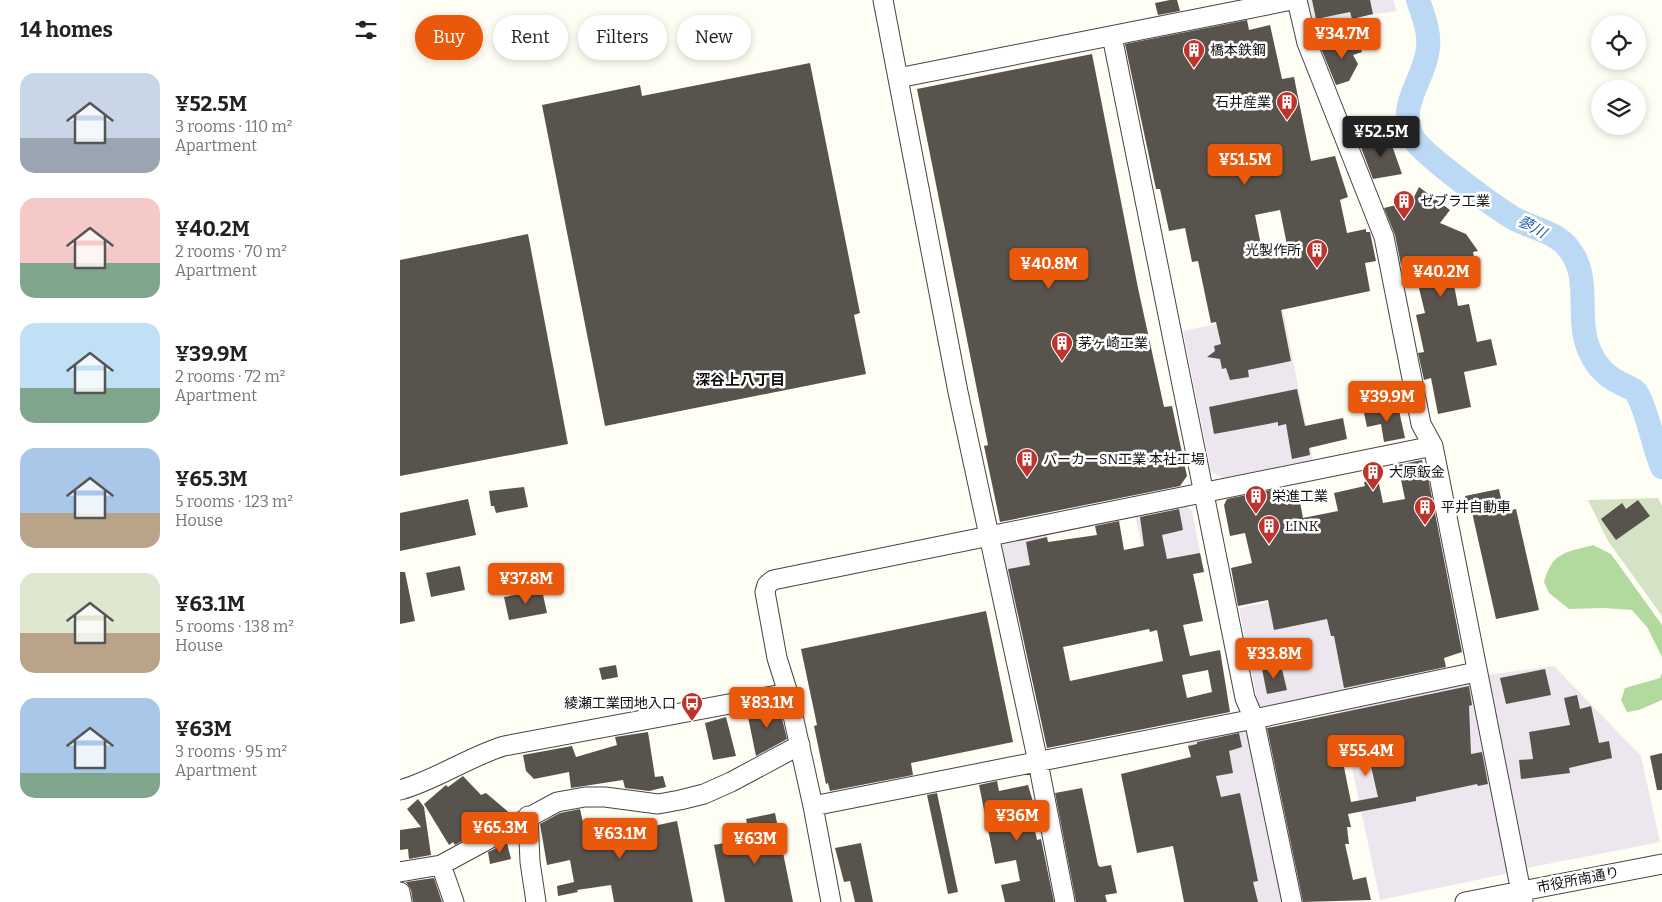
<!DOCTYPE html>
<meta charset="utf-8">
<style>
:root{--surface:#fff;--page:#f6f6f6;--text:#222;--muted:#767676;--accent:#ea580c}
body{margin:0;font-family:Bitter,"Noto Sans JP",serif;background:var(--page);color:var(--text);height:100vh;display:flex;flex-direction:column;font-size:19px;white-space:nowrap}
*{box-sizing:border-box;margin:0}
p{font-size:16px;color:var(--muted)}
.icon{flex:none;width:28px;height:28px;fill:none;stroke:currentColor;stroke-width:2;stroke-linecap:round;stroke-linejoin:round}
.map{position:relative;flex:1;overflow:hidden}
.sheet{display:flex;flex-direction:column;background:var(--surface);width:400px}
.sheet>*{flex:none}
.hud{position:absolute;left:15px;top:15px;width:475px;height:45px;display:flex;gap:10px}
.controls{position:absolute;left:1191px;top:15px;display:grid;gap:10px}
.controls a{display:grid;place-items:center;width:55px;height:55px;border-radius:50%;background:var(--surface);box-shadow:0 2px 8px #0003;font-size:25px}
.price{position:absolute;translate:-50% -42px;padding:0 11px;border-radius:5px;background:var(--accent);color:#fff;font-size:16px;line-height:32px;filter:drop-shadow(0 1px 2px #0008)}
.price::after{content:'';position:absolute;left:50%;top:30px;width:15px;height:11px;margin-left:-8px;background:inherit;clip-path:polygon(0 0,100% 0,50% 100%)}
.price.current{background:#222;color:#fff}
ul{padding:0;list-style:none}
li{display:flex;align-items:center;gap:15px;height:125px;padding:0 20px}
li span{display:grid;place-items:center;flex:none;width:140px;height:100px;border-radius:15px;color:#555}
li>.icon{margin-inline-start:auto}
span .icon{width:60px;height:60px;fill:#fffc;stroke-width:1}
li b{font-size:21px}
h2{display:flex;justify-content:space-between;align-items:center;height:60px;padding:0 20px;font-size:21px}
.pill{padding:0 18px;border-radius:22px;background:var(--surface);box-shadow:0 2px 8px #0003;font-size:18px;line-height:45px}
.pill.current{background:var(--accent);color:#fff}
main{display:flex;flex:1;min-height:0}
.map>svg:first-child{display:block}
</style>
<main>
<section class="sheet">
<h2>14 homes<svg class="icon" aria-label="filters" viewBox="0 0 24 24"><path d="M4 7h16M4 17h16"/><circle cx="9" cy="7" r="2"/><circle cx="15" cy="17" r="2"/></svg></h2>
<ul>
<li><span style="background:linear-gradient(#c9d6e8 65%,#9aa5b1 0)"><svg class="icon" aria-label="home" viewBox="0 0 24 24"><path d="M3 11l9-7 9 7M6 9v11h12V9"/></svg></span><div><b>¥52.5M</b><p>3 rooms · 110 m²</p><p>Apartment</p></div></li>
<li><span style="background:linear-gradient(#f6c9c9 65%,#7fa58c 0)"><svg class="icon" aria-label="home" viewBox="0 0 24 24"><path d="M3 11l9-7 9 7M6 9v11h12V9"/></svg></span><div><b>¥40.2M</b><p>2 rooms · 70 m²</p><p>Apartment</p></div></li>
<li><span style="background:linear-gradient(#bfe0f5 65%,#7fa58c 0)"><svg class="icon" aria-label="home" viewBox="0 0 24 24"><path d="M3 11l9-7 9 7M6 9v11h12V9"/></svg></span><div><b>¥39.9M</b><p>2 rooms · 72 m²</p><p>Apartment</p></div></li>
<li><span style="background:linear-gradient(#a9c7e8 65%,#b9a48a 0)"><svg class="icon" aria-label="home" viewBox="0 0 24 24"><path d="M3 11l9-7 9 7M6 9v11h12V9"/></svg></span><div><b>¥65.3M</b><p>5 rooms · 123 m²</p><p>House</p></div></li>
<li><span style="background:linear-gradient(#dfe7d0 60%,#b9a48a 0)"><svg class="icon" aria-label="home" viewBox="0 0 24 24"><path d="M3 11l9-7 9 7M6 9v11h12V9"/></svg></span><div><b>¥63.1M</b><p>5 rooms · 138 m²</p><p>House</p></div></li>
<li><span style="background:linear-gradient(#a9c7e8 75%,#7fa58c 0)"><svg class="icon" aria-label="home" viewBox="0 0 24 24"><path d="M3 11l9-7 9 7M6 9v11h12V9"/></svg></span><div><b>¥63M</b><p>3 rooms · 95 m²</p><p>Apartment</p></div></li>
</ul>
</section>
<div class="map">
<svg width="1262" height="902" viewBox="0 0 1262 902">
<rect width="100%" height="100%" fill="#fffef5"/>
<path fill="#eee6ee" d="M901,0H993L997,11L906,24Z
M883,310L913,460L822,478L811,471L783,331Z
M784,504L792,511L804,572L750,583L735,515Z
M646,533L660,603L615,614L596,549L601,542Z
M981,580L1001,682L859,709L839,608Z
M1154,666L1241,756L1260,842L1127,868L1086,675Z
M1070,679L1110,873L980,900L939,707Z
M847,727L885,902H821L787,740Z"/>
<path fill="#b3da9e" d="M1193,545L1211,554L1262,625V657L1247,627L1232,610L1204,608L1169,609L1149,593L1144,582C1153,551 1165,553 1193,545Z
M1262,673V700L1239,710L1227,712L1221,700L1225,688L1260,678Z"/>
<path fill="#d5e2c5" d="M1258,498L1262,506V616L1208,541L1188,500Z"/>
<g fill="none" stroke-linecap="round" stroke-linejoin="round">
<path stroke="#bbd9f5" stroke-width="24" d="M1018,0C1023,15 1030,32 1028,48C1025,80 996,105 1013,138C1022,154 1095,207 1113,218C1131,228 1157,232 1169,249C1191,276 1177,314 1187,344C1193,362 1203,375 1220,383C1225,386 1233,388 1236,392C1247,409 1253,446 1262,467"/>
</g>
<path fill="#59534d" fill-rule="evenodd" d="M770,0H777L780,11L758,15L755,3Z
M912,0H970L973,14L952,19L950,12L916,19Z
M847,20L849,30L870,25L882,79L894,77L911,161L935,156L948,197L940,200L947,233L966,229V232H970L976,261L965,263L970,291L881,310L891,361L848,370L849,377L830,380L826,368L822,369L820,359L807,357L815,351L814,346L821,344L816,322L811,323L798,261L792,262L785,228L769,231L760,189H756L725,44ZM880,210L887,245L862,250L855,215Z
M958,40L962,52L953,55L958,64L949,81L936,85L920,46Z
M692,54L738,288L764,407L772,406L787,476L780,486L600,522L584,446L588,445L517,89Z
M410,63L460,313L454,315L466,374L205,426L142,105L240,85L242,96Z
M989,137L1002,174L973,179L959,142Z
M1019,187L1050,210L1040,223L1066,234L1078,251L1073,252L1074,257L1063,259L1067,282L1054,285L1058,306L1069,304L1077,342L1091,339L1097,365L1064,372L1071,407L1038,414L1031,378L1024,380L1018,353L1024,352L1016,315L1025,313L1013,263L1001,265L995,235L984,208L1012,201Z
M128,234L168,444L0,476V260Z
M897,389L905,426L943,418L947,439L909,448L910,455L892,459L886,424L878,426V422L814,434L809,407Z
M998,406L1005,438L984,442L981,424L967,427L964,413Z
M1022,460L1024,468L1026,467L1062,652L1044,658L1046,667L944,688L934,636H931L927,619L874,630L868,600L838,606L831,568L852,563L845,533L830,536L824,505L827,499L880,488L881,495L898,491L903,518L938,511L934,493L965,486L964,482L978,479L983,503L1005,499L998,465Z
M124,487L128,507L96,513L94,506H91L89,491Z
M1099,489L1104,512L1116,509L1139,610L1096,619L1071,508H1068L1065,496Z
M68,499L76,535L0,551V513Z
M1238,500L1250,516L1216,540L1201,519L1222,503L1226,509Z
M779,509L783,530L762,535L767,559L800,553L804,572L793,574L803,621L783,625L790,656L820,650L830,712L647,748L608,569L630,565L626,542L647,537L648,542L697,535L695,526L719,521L724,550L744,546L740,517ZM749,629L750,632L757,630L763,661L670,681L663,647ZM808,670L812,692L787,698L782,675Z
M60,566L65,590L31,597L26,573Z
M0,572H5L15,621L0,624Z
M142,590L147,613L109,620L104,597Z
M586,611L613,742L511,763L513,775L430,791L428,783L426,784L414,726L417,725L401,649Z
M216,665L218,677L202,680L199,668Z
M881,665L887,690L867,694L862,669Z
M1145,669L1151,695L1106,704L1100,678Z
M1069,686L1072,705L1069,706L1071,754L1082,752L1088,784L1078,786L1077,784L1016,797V801L948,814L951,827H947L949,844H945L953,880L966,877L971,900L903,902L867,728ZM970,762L978,797L951,802L944,767Z
M1177,695L1180,709L1191,706L1199,743L1209,741L1212,758L1169,768L1170,773L1121,779L1119,760L1133,759L1129,732L1170,725L1164,698Z
M379,706L387,739L356,756L347,712Z
M326,717L336,756L313,760L305,723Z
M248,732L255,777L263,776L266,787L249,791L225,788L223,780L171,788L169,772L134,779L126,771L123,755L172,746L176,757L217,745L215,737Z
M839,733L842,747L829,751L833,773L816,776L821,797L840,793L858,881L853,882L858,902H784L773,846L737,853L721,774L791,757L788,746L797,744V742Z
M1262,753V790H1257L1250,756Z
M63,776L81,795L86,793L111,814L55,845L53,842L49,845L24,804L46,785L48,787Z
M597,781L599,791L628,785L637,815L632,816L637,840L641,839L654,902H605L601,885L620,881L616,860L595,864L579,785Z
M682,788L698,865L700,867L711,865L717,893L705,895L707,902H676L655,793Z
M537,793L558,892L548,894L527,795Z
M18,799L24,807L31,855L9,859L8,849L0,850V830L21,827L7,809Z
M180,809L187,840L277,821L293,902H214L211,885L177,890L178,892L158,896L157,886L174,882L170,860L147,865L140,824L160,813Z
M375,813L393,902H325L314,845L350,838L346,819Z
M107,843L111,859L90,864L88,852Z
M461,843L473,902H455L450,881L444,882L435,848Z
M34,878L42,902H13L11,890L6,882Z"/>
<g fill="none" stroke-linecap="round" stroke-linejoin="round">
<g stroke="#444" stroke-width="21">
<path id="minor" d="M483,0L558,392L638,762L665,902
M897,0L907,43L984,237L1021,424L1033,446L1037,466L1123,902
M712,36L845,698L854,719L892,902
M498,78L892,0
M0,790C36,780 68,757 104,746L388,693
M413,806L854,719L1076,672
M128,816L130,862L136,902
M41,865L54,902
M0,872L41,865L157,802L185,797H205L258,804L280,800L304,794L331,782L400,745
M0,892L2,902
M431,902L413,806L388,693L377,658L365,592L367,585L373,580L1033,446
M1065,902L1262,864"/>
</g>
<use href="#minor" stroke="#fff" stroke-width="19"/>
</g>
<defs>
<g id="building-pin" transform="scale(1.125)"><path d="M0 17L-7.5 6A9.5 9.5 0 1 1 7.5 6Z" fill="#be332b" stroke="#fff"/><path d="M-4-6H4V6H1V3H-1V6H-4ZM-2.5-4.3h1.7v1.8h-1.7ZM.8-4.3h1.7v1.8H.8ZM-2.5-1h1.7V.8h-1.7ZM.8-1h1.7V.8H.8Z" fill="#fff"/></g>
<g id="bus-pin" transform="scale(1.125)"><path d="M0 17L-7.5 6A9.5 9.5 0 1 1 7.5 6Z" fill="#be332b" stroke="#fff"/><path d="M-5-6H5V4H4V6H2V4H-2V6H-4V4H-5ZM-3.5-4V0h7V-4ZM-3.5 1.2v1.5H-2V1.2ZM2 1.2v1.5H3.5V1.2Z" fill="#fff"/></g>
</defs>
<g fill-rule="evenodd">
<use href="#building-pin" x="794" y="50"/>
<use href="#building-pin" x="887" y="102"/>
<use href="#building-pin" x="1004" y="201"/>
<use href="#building-pin" x="917" y="250"/>
<use href="#building-pin" x="662" y="343"/>
<use href="#building-pin" x="627" y="459"/>
<use href="#building-pin" x="973" y="472"/>
<use href="#building-pin" x="856" y="496"/>
<use href="#building-pin" x="1025" y="507"/>
<use href="#building-pin" x="869" y="526"/>
<use href="#bus-pin" x="292" y="703"/>
</g>
<g text-anchor="middle" dominant-baseline="central" stroke-width="5" stroke-linejoin="round" paint-order="stroke">
<g font-size="14" fill="#111" stroke="#fff" text-anchor="start">
<text x="810" y="50">橋本鉄鋼</text>
<text x="871" y="102" text-anchor="end">石井産業</text>
<text x="1020" y="201">ゼブラ工業</text>
<text x="901" y="250" text-anchor="end">光製作所</text>
<text x="678" y="343">茅ヶ崎工業</text>
<text x="643" y="459">パーカーSN工業 本社工場</text>
<text x="989" y="472">大原鈑金</text>
<text x="872" y="496">栄進工業</text>
<text x="1041" y="507">平井自動車</text>
<text x="885" y="526">LINK</text>
<text x="276" y="703" text-anchor="end">綾瀬工業団地入口</text>
</g>
<g font-size="14" fill="#111" stroke="#fff">
<text transform="translate(1178 880) rotate(-11)">市役所南通り</text>
</g>
<g font-size="15" font-style="italic" fill="#1c59a1" stroke="#fff">
<text transform="translate(1132 227) rotate(29)">蓼川</text>
</g>
<g font-size="15" font-weight="bold" fill="#111" stroke="#fff">
<text x="340" y="380">深谷上八丁目</text>
</g>
</g>
</svg>
<div class="controls">
<a><svg class="icon" aria-label="locate" viewBox="0 0 24 24"><circle cx="12" cy="12" r="6"/><path d="M12 2v4M12 18v4M2 12h4M18 12h4"/></svg></a>
<a><svg class="icon" aria-label="layers" viewBox="0 0 24 24"><path d="M12 4l9 5-9 5-9-5zM3 14l9 5 9-5"/></svg></a>
</div>
<b class="price" style="left:942px;top:60px">¥34.7M</b>
<b class="price current" style="left:981px;top:158px">¥52.5M</b>
<b class="price" style="left:845px;top:186px">¥51.5M</b>
<b class="price" style="left:649px;top:290px">¥40.8M</b>
<b class="price" style="left:1041px;top:298px">¥40.2M</b>
<b class="price" style="left:987px;top:423px">¥39.9M</b>
<b class="price" style="left:126px;top:605px">¥37.8M</b>
<b class="price" style="left:874px;top:680px">¥33.8M</b>
<b class="price" style="left:367px;top:729px">¥83.1M</b>
<b class="price" style="left:966px;top:777px">¥55.4M</b>
<b class="price" style="left:617px;top:842px">¥36M</b>
<b class="price" style="left:100px;top:854px">¥65.3M</b>
<b class="price" style="left:220px;top:860px">¥63.1M</b>
<b class="price" style="left:355px;top:865px">¥63M</b>
<div class="hud">
<a class="pill current">Buy</a>
<a class="pill">Rent</a>
<a class="pill">Filters</a>
<a class="pill">New</a>
</div>
</div>
</main>
